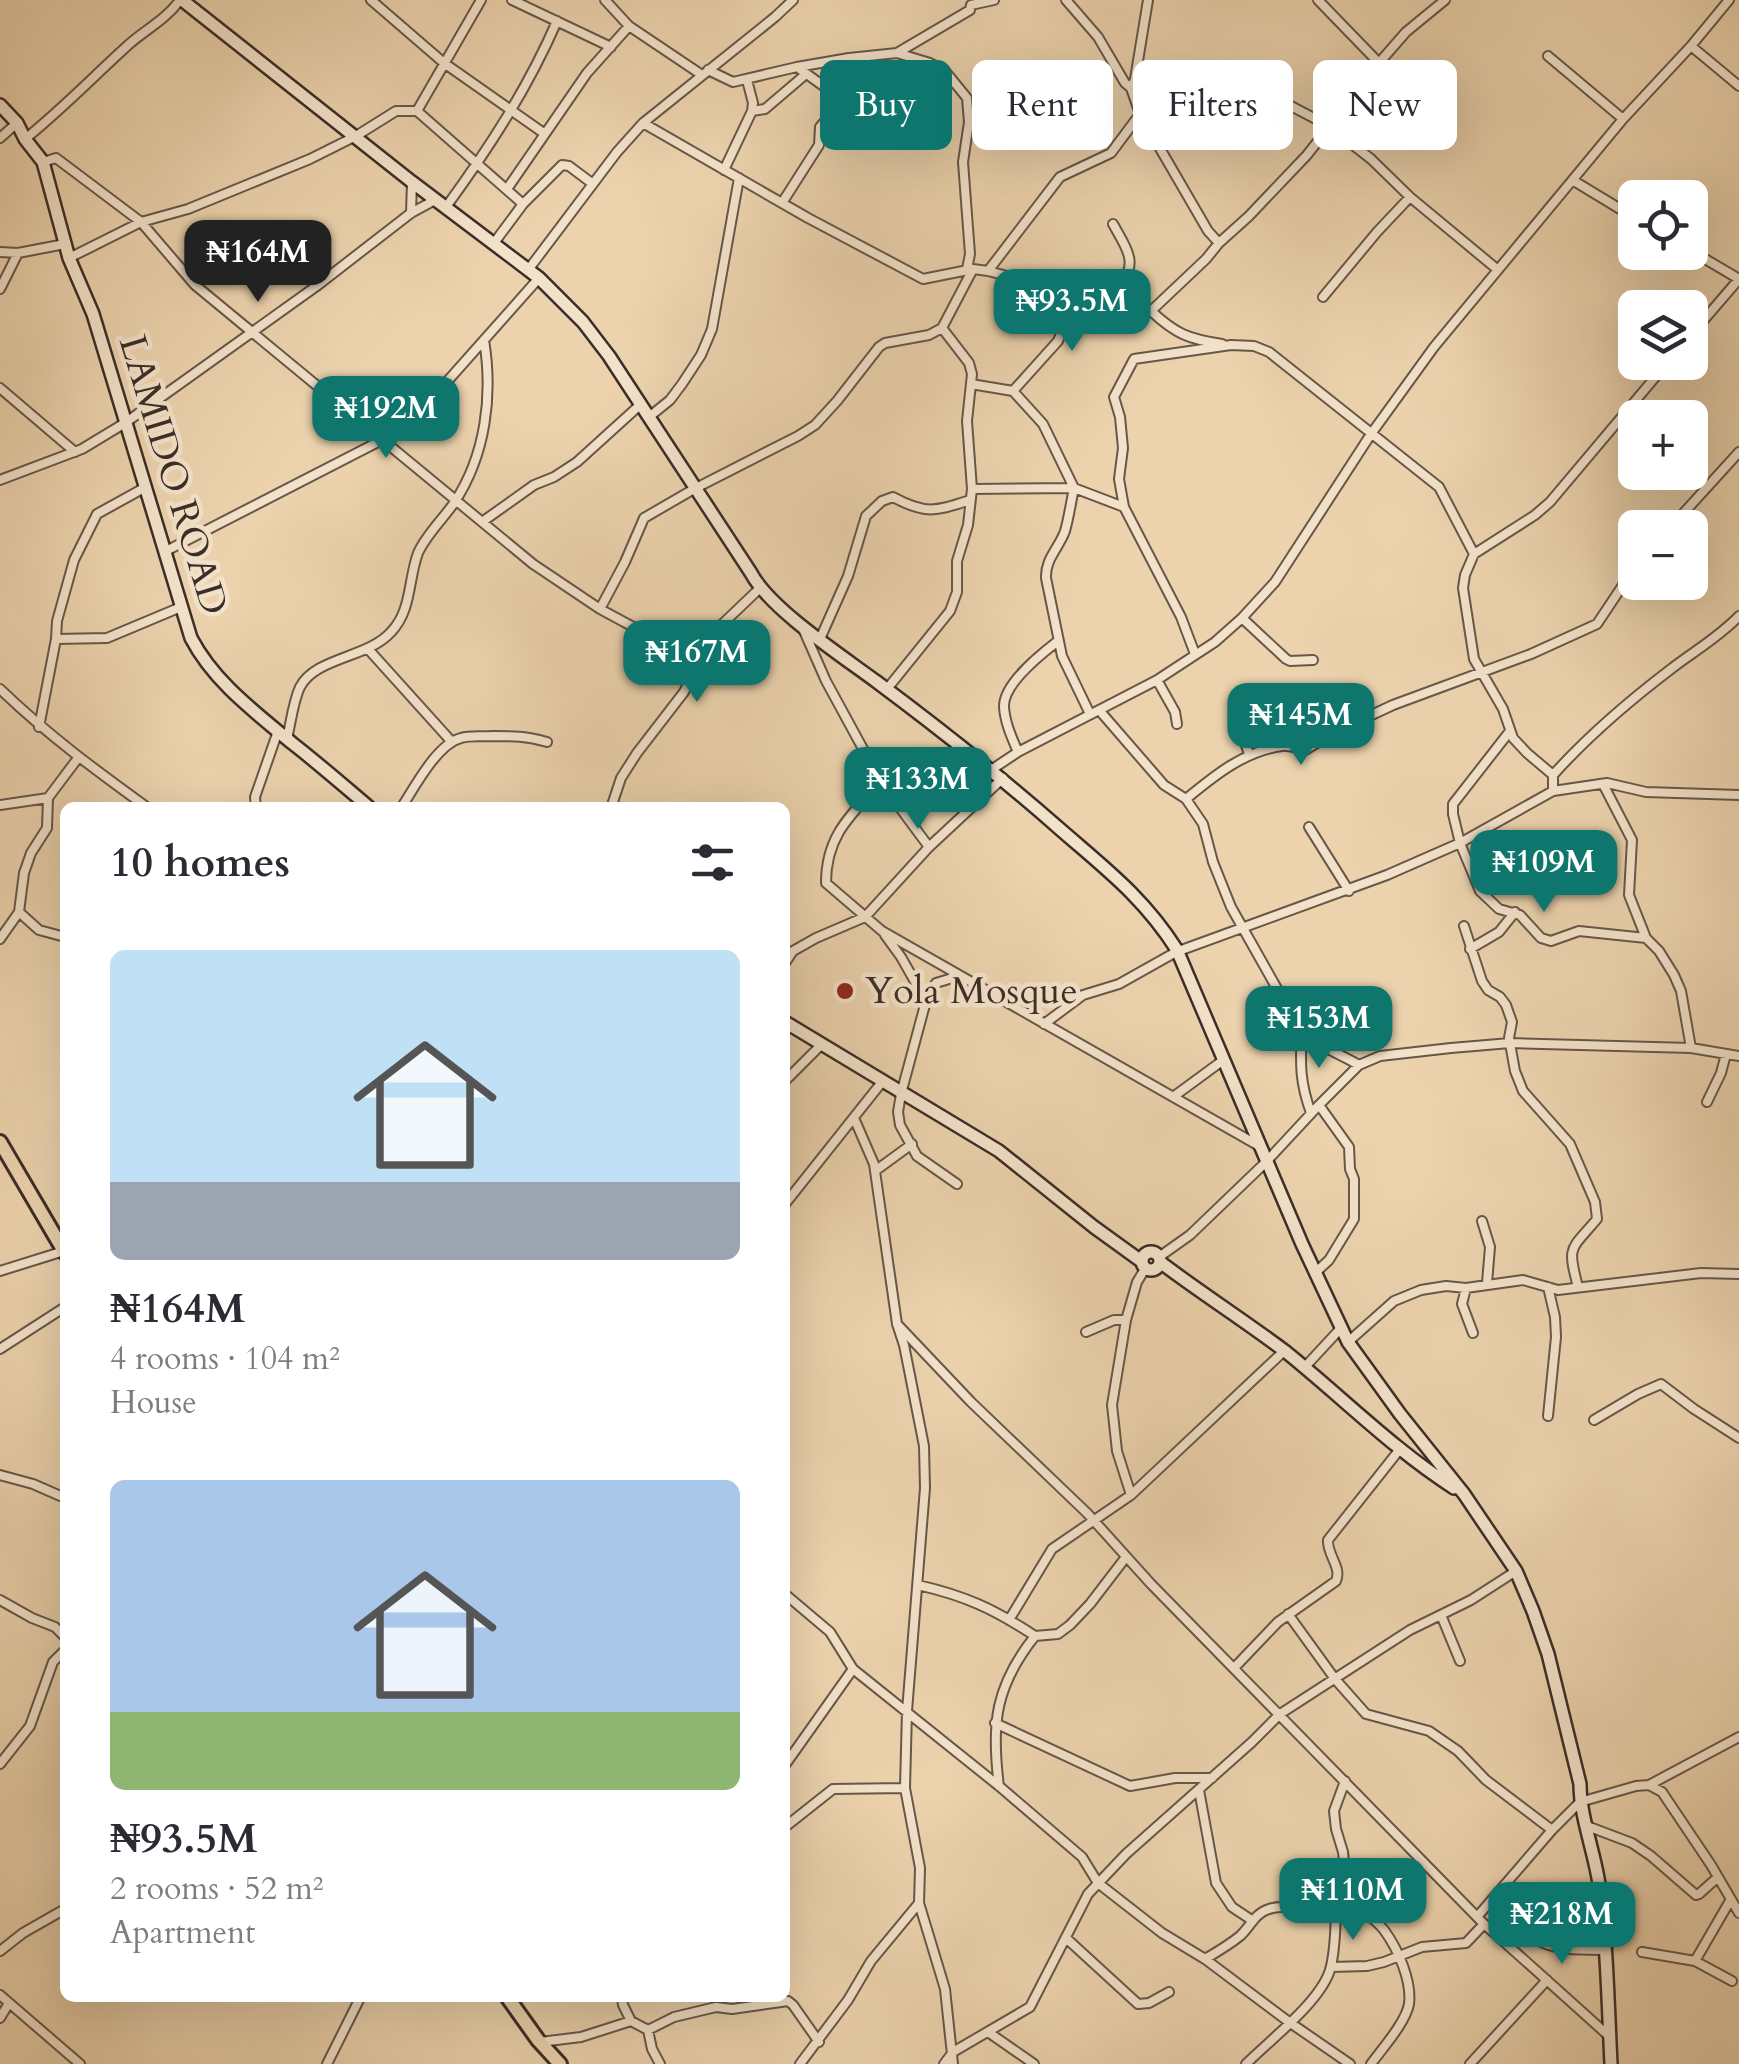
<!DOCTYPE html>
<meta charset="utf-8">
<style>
:root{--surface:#fff;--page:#f2f2f3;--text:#2b2b33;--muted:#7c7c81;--accent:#0f766e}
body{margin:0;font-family:Cardo,serif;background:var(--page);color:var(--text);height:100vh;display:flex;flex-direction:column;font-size:38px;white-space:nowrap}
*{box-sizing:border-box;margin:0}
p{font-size:32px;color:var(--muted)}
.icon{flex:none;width:55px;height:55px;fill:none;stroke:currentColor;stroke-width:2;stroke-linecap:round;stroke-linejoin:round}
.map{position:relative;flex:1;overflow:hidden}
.side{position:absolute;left:60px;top:802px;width:730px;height:1200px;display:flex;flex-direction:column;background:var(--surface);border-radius:15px;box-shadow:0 10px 40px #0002}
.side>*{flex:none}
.banner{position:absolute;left:820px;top:60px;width:768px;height:90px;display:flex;gap:20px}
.controls{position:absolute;left:1618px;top:180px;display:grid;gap:20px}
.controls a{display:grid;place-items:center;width:90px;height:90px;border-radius:15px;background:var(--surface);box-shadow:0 10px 40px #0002;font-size:50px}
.price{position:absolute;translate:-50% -85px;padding:0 22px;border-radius:20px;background:var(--accent);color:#fff;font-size:32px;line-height:65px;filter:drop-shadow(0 2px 5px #0008)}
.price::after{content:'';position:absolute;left:50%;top:60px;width:30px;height:22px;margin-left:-15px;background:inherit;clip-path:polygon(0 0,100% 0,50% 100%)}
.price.active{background:#222;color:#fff}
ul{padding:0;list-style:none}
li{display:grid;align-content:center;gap:20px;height:530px;padding:0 50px}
li span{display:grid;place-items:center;height:310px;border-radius:15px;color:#555}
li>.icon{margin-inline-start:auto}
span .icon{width:180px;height:180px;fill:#fffc;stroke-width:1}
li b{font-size:42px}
h2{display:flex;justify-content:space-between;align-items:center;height:120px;padding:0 50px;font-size:42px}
.pill{padding:0 35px;border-radius:15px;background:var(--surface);box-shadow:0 10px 40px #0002;font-size:35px;line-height:90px}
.pill.active{background:var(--accent);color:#fff}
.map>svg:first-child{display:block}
</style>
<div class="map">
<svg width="1739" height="2064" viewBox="0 0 1739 2064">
<rect width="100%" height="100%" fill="#ecd3ae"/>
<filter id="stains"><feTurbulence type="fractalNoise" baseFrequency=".002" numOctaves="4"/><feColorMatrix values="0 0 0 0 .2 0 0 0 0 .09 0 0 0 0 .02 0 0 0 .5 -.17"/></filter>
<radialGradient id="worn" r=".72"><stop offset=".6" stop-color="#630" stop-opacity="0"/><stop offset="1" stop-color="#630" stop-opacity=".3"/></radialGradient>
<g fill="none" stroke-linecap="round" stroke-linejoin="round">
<g stroke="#675749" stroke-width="12">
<path id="minor" d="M371,0L444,63L545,134
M512,0L611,47
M605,0L629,26L702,75
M1066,0L1098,37L1125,83L1131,88L1140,114L1208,231L1219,243
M1318,0L1379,63
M1691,46L1739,86
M897,53L970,10L971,5L994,0
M1548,56L1623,119
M797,67L843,100L894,103L915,111
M708,70L733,82L797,67L849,58L897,53L930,63L945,71L967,98L969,122L963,162L970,254L967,269H973
M1131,88L1135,79L1148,0
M1253,103L1291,106L1329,126L1371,159L1410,197L1498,270
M417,111L481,0
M752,111L765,109L806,74
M643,123L808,218L923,279L973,269L988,271L1114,304L1143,311H1151C1176,334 1188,339 1222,344
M0,138L17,123
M25,139C61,110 92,78 126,47C144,30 165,21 180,0
M43,162L56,158L141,222L195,285L533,564L600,609L637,629L655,633L714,632
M724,170L752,111L753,103L747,80
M1574,181L1635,218
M507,189L587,73L629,26
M782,203L819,145L820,127L843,100
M446,207C489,148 528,88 557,21
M411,213L412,182
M1113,224C1137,266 1133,261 1114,304
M494,243L523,204L562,165L569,166L593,184
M1690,250L1739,279
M0,252L18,253L65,244
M69,258L141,222L188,209L310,159L356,136L396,111H417L523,204
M528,270L617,152L643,123L775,17L793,0
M988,271L1060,177L1111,153L1140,114
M0,289L18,253
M1323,297L1377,232L1410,197
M1151,311L1206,259L1219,243L1249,216L1307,155L1379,63L1406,32L1445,0
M1690,336L1739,279
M971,384L1013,391L1043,424L1074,488L1124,507
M0,388L75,452
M1013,391L1058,341L1065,323L1064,290
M649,417L670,400L682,384L701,355L712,329L739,178
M0,480L82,449L125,423L318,285L411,213L435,200
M972,489L1074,488C1071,502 1069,517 1065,531C1059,548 1045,559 1046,578L1062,656L1090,714
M482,522L534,485L554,477L577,462L641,404
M1670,528L1739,452
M164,552L380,441L388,442L444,385L539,278
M1474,554L1535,515L1550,502L1668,362
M600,609L625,562L644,518L694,489L798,436L815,425L837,401L879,347L885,343L929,335L942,328L973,269
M1242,618L1286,659L1290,661L1313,660
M804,631L826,681L881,782L929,847
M56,639L107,638L181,607
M820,639L848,576L866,516L882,501L893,497C926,515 936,511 970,500
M369,650L451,741
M1195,654L1181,617L1124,507L1119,479L1123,448L1120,417L1114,397L1134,359L1231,345L1254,346L1269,352L1439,487L1474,554L1465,575L1463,588L1474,659L1503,709L1513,738L1527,753L1553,775
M1157,680L1175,712L1177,724
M0,689C48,735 94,769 148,808
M887,689L950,611L957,592V561L968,525L972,489L967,421L972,374L969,363L942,328
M1099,710L1164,785L1186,799L1203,824L1213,862L1231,907L1302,1033C1319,1046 1340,1054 1359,1065
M1235,713L1249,754
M39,727L56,639L57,621L74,560L97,514L144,488
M1510,731L1453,804V814L1460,843L1480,891L1499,909L1520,915L1541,938L1551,941L1579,931L1646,938
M287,739C291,722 293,702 300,687C316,657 368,658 391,632C412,610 408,580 418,553C426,535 443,519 454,503C486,455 493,395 484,340
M1018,752C1012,738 1005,723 1004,707C1003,684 1041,654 1058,641
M991,770L1018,752L1157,680L1215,642L1242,618L1275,582L1371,434L1434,347L1623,119L1691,46L1729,0
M881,782C851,815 826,835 826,883L882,931L1261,1147
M1603,784L1632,840L1629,895L1646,938L1659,951L1674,975L1681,991L1691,1048
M1553,791V775C1588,736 1629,701 1671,669C1693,652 1719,637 1739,616
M1186,799C1214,776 1244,751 1282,746C1290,745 1297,749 1305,750L1337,731L1393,705L1531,654L1597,624L1635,567
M0,805L48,798
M256,808L255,797L278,731
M401,808C415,787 437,744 461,738C471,735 482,737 493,736C514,736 526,736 547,742
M611,808L621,778L637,753L684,692L714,632L759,589
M1309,827L1349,891
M19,912L39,930L65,937
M1464,926L1482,981L1488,990L1500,997L1506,1005L1512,1022L1509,1038L1515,1071L1523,1091L1570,1144L1595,1202L1597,1219C1570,1251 1567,1245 1578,1287
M885,935L901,957L926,1001
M0,939L19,912L24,873L31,853L47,828L48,798L78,758
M1470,949L1499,932L1515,912
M785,963L793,951L816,938L865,917L929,847L1003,778
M1044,1024L1083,995L1119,984L1176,952L1387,875L1460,843L1553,791L1607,783L1646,792L1739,795
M1302,1033C1300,1064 1300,1083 1311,1113
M785,1081L821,1045
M1173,1097L1222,1061
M1707,1102L1721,1073L1726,1054
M854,1118L874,1164L897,1324L904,1345L924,1446L925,1488L907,1711L905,1788L920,1868L919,1903L945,1989L953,2064
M875,1171L912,1144
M957,1184L917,1156L900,1125L898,1112L901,1094L926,1001L936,983L959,976
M785,1204L882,1082
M1482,1221L1490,1247L1487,1283
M1159,1257L1190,1235L1266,1162L1319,1105L1359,1065L1380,1056L1451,1048L1510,1043L1691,1048L1739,1056
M0,1271L64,1251
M1315,1273L1329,1260L1354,1219V1179L1350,1169L1349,1147L1319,1105
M1548,1287L1555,1317L1556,1337L1548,1416
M1466,1288L1462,1304L1473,1333
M897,1324L971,1402L1087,1513L1151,1584L1482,1922L1610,2037
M1086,1332L1114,1320H1126
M1348,1342L1394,1301L1421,1290L1446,1286L1466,1288L1523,1280L1558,1290L1701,1273L1739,1274
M0,1349L65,1307
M1304,1368L1341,1328
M1594,1420L1638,1394L1661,1384L1694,1409L1739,1438
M0,1475L33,1484L65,1498
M1131,1495L1117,1451L1112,1405L1126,1320L1137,1282L1145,1269
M918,1585C966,1596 994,1609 1035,1636
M785,1594L830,1632L853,1669L999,1786L1082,1857L1098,1883L1162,1933L1205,1959L1289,2022L1350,2064
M0,1600L32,1618L55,1627L65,1637
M1288,1614L1335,1679L1366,1714L1429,1731L1458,1751L1486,1780L1552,1830
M1441,1615L1460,1661
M1009,1620L1052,1549L1131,1495L1284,1351
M1235,1667L1278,1622L1336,1581C1342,1567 1327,1555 1328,1540L1400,1449
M995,1723L1130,1786L1175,1778H1212
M0,1764L30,1726L53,1662L65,1650
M785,1765L853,1669
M1345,1781L1334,1811L1336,1829L1343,1852L1348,1899C1359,1909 1375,1918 1384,1930C1398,1949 1412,1981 1409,2004C1406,2022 1382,2049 1371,2064
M1649,1785L1739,1737
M999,1786C991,1724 995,1686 1035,1636L1058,1634L1070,1625L1090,1604L1126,1557
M1199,1790L1216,1883L1232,1907L1253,1921
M1587,1826L1632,1843L1651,1856L1696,1895L1699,1894L1718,1877
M785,1827L833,1789L905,1788
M1477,1917L1552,1830L1580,1802L1636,1786L1649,1785L1662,1792L1711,1865L1739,1913
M1066,1938L1138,2004L1149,2003L1169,1992
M1534,1938C1555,1952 1580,1949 1604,1950
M0,1951L23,1933L65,1909
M1642,1952L1695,1961L1732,1981
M1205,1959C1217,1952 1229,1945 1240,1936C1250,1927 1255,1913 1269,1909C1292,1901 1309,1919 1332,1915C1340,1914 1347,1908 1354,1904
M1695,1961L1731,1899
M1331,1967L1367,1966L1384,1962L1422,1947L1466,1943L1484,1924
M0,1995L80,2064
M622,1998L623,2005L631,2021
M0,2018L9,2003
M648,2030L652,2049L660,2064
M988,2032L1034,2064
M540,2042L581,2037L631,2021L648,2030L674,2017L716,2007L732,2009L788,2001L793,2005L819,2042
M327,2064L360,1998
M800,2064L848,2000L871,1961L919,1903
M944,2064L953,2052L1030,2007L1088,1894L1126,1854L1252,1742L1280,1714L1410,1630L1471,1600L1516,1571
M1246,2064C1270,2040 1320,2002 1330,1970C1335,1953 1335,1933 1336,1915
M1470,2064L1547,1980"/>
</g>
<g stroke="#3b2e27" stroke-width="16">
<path id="secondary" d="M182,0L412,182L539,278L583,322L609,356L751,573C770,609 842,656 877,682C940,729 1002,778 1061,830C1107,870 1144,898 1177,950L1302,1244L1348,1342L1400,1414L1464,1494L1516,1571L1533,1611L1548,1654L1580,1784C1580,1817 1594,1850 1599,1884C1607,1943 1608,2004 1611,2064
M0,105L17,123L25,139L43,162L69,258L93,314L191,638C214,682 255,712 292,743C319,764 344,786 370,808
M785,1022L999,1151L1094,1227L1141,1261
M1142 1261a9 9 0 1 1 18 0a9 9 0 1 1-18 0Z
M1160,1262C1201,1293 1245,1321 1286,1352C1342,1397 1393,1449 1454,1488"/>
</g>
<g stroke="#3b2e27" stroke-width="18">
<path id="primary" d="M0,1142L65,1253
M508,1998L538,2040L560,2064"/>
</g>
<use href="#minor" stroke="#f3e2ca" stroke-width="8"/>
<use href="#secondary" stroke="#f3e2ca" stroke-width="11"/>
<use href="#primary" stroke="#ecd3ae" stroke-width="12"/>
</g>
<circle fill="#8f2418" stroke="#f3e2ca" stroke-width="4" cx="845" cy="991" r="10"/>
<g text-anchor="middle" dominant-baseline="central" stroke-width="9" stroke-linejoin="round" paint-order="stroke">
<g font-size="38" fill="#3b2e27" stroke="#f3e2ca">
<text transform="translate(173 475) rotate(73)">LAMIDO ROAD</text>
</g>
<g font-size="38" fill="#3b2e27" stroke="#f3e2ca" text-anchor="start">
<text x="865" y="991">Yola Mosque</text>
</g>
</g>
<rect width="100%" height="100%" filter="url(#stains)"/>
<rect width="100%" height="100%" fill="url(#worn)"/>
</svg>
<div class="controls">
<a><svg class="icon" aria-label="locate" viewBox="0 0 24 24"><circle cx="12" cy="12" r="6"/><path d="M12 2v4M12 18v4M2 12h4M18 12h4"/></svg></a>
<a><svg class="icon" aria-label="layers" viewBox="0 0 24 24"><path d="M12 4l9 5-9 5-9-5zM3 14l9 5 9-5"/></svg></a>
<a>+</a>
<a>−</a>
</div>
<b class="price active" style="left:258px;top:305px">₦164M</b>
<b class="price" style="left:1072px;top:354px">₦93.5M</b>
<b class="price" style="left:386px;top:461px">₦192M</b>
<b class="price" style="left:697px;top:705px">₦167M</b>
<b class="price" style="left:1301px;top:768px">₦145M</b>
<b class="price" style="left:918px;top:832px">₦133M</b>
<b class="price" style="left:1544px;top:915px">₦109M</b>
<b class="price" style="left:1319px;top:1071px">₦153M</b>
<b class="price" style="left:1353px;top:1943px">₦110M</b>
<b class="price" style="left:1562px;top:1967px">₦218M</b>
<div class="banner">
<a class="pill active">Buy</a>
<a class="pill">Rent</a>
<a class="pill">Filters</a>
<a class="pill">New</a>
</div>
<section class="side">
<h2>10 homes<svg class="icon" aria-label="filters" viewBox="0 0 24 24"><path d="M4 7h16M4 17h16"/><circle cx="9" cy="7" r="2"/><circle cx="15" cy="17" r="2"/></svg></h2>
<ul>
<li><span style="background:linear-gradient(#bfe0f5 75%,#9aa5b1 0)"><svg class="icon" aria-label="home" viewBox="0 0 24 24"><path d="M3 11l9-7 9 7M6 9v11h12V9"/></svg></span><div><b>₦164M</b><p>4 rooms · 104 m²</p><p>House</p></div></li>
<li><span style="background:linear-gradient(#a9c7e8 75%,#8fb573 0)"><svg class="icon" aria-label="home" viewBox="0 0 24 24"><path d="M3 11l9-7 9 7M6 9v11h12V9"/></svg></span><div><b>₦93.5M</b><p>2 rooms · 52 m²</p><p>Apartment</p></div></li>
</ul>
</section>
</div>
